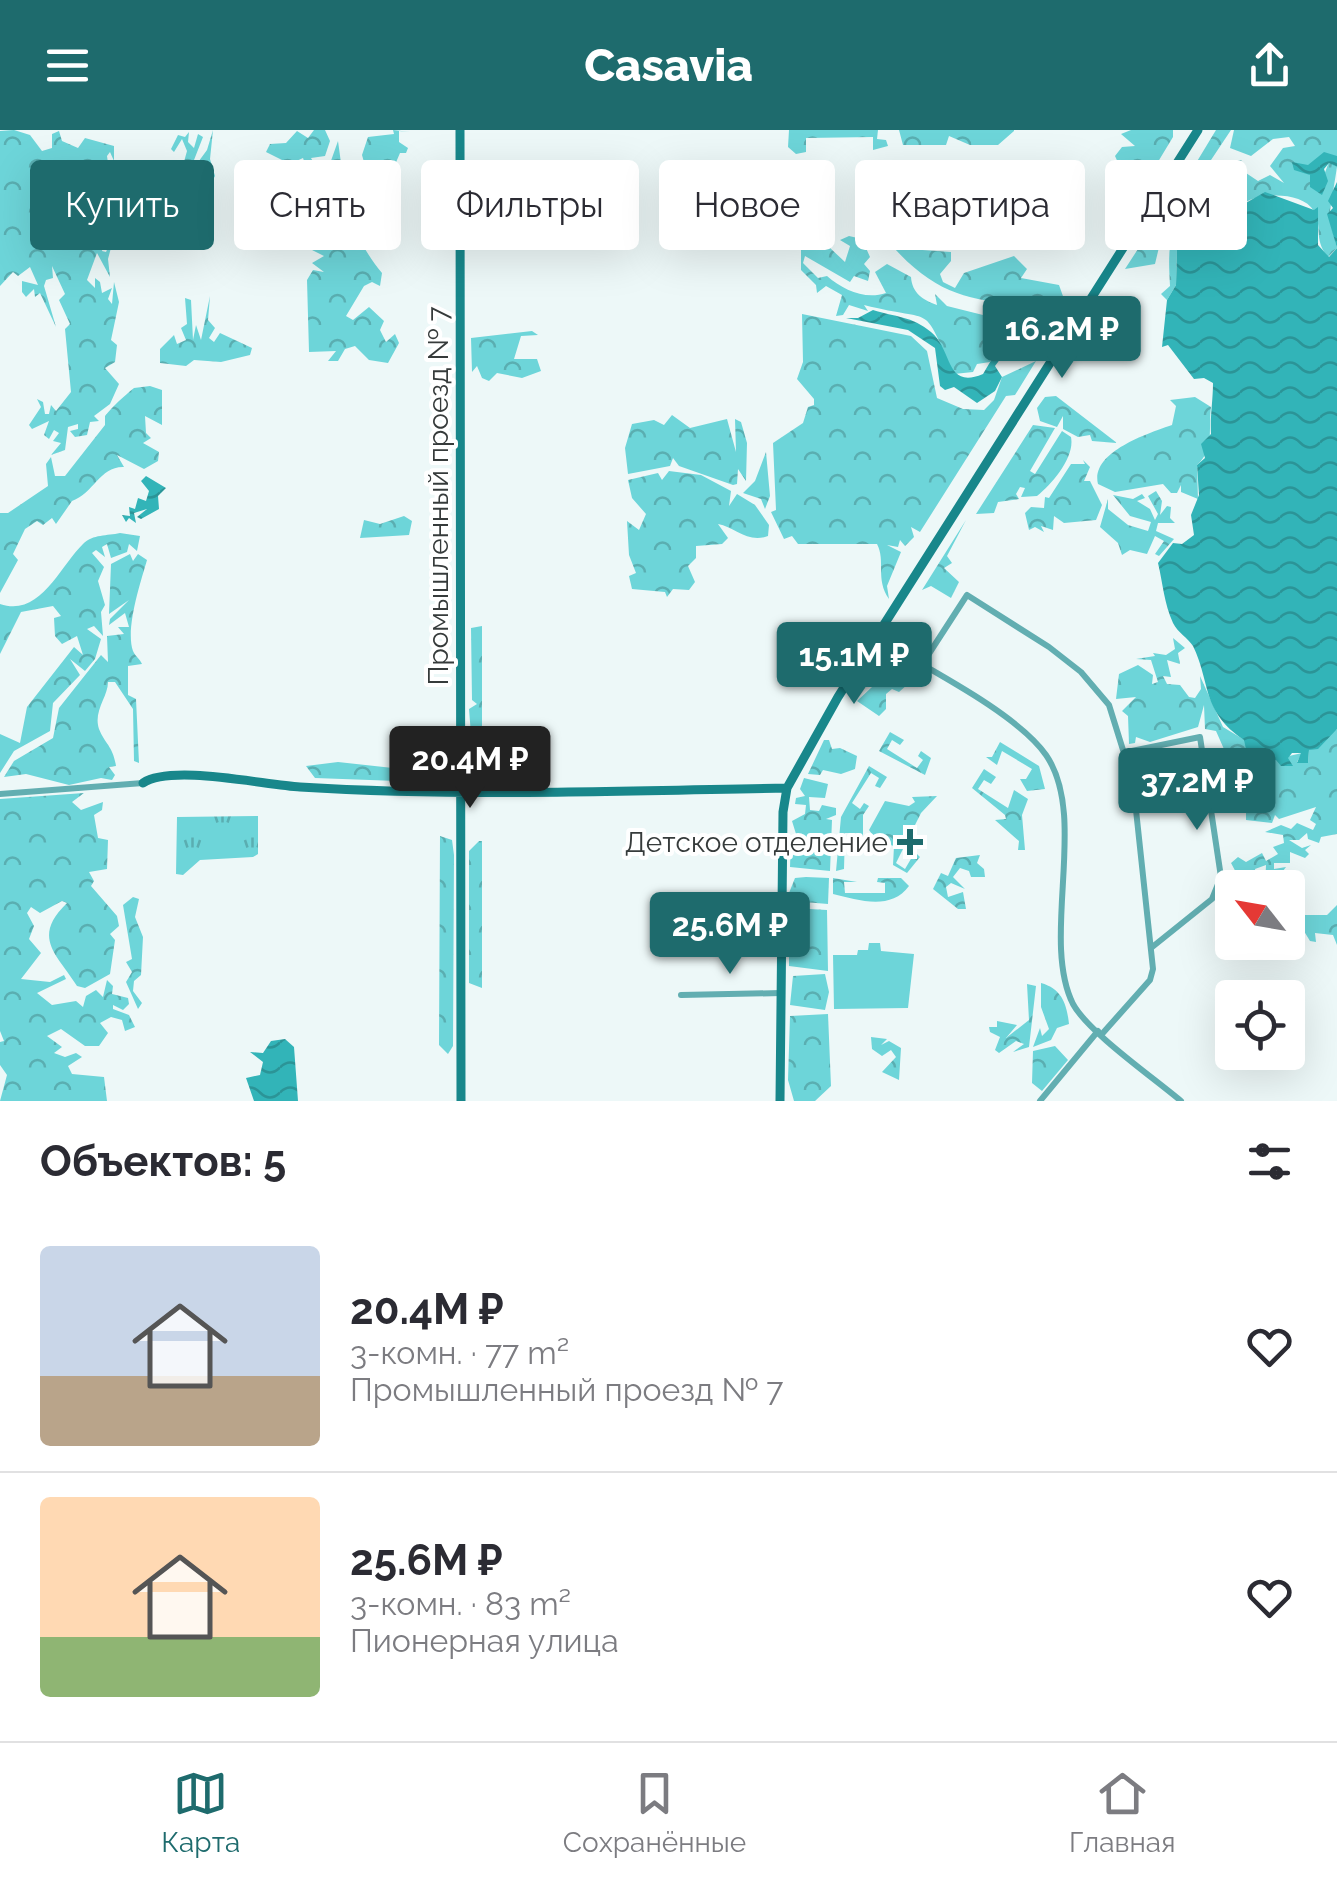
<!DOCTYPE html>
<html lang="ru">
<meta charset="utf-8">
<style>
:root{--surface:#fff;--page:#f7f7f7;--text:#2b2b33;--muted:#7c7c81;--line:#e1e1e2;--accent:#1e6b6d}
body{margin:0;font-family:Raleway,sans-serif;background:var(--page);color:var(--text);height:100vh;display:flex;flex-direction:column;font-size:38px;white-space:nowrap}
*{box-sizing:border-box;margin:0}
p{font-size:32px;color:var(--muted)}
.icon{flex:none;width:55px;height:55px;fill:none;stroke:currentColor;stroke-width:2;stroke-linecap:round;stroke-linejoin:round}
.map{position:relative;height:971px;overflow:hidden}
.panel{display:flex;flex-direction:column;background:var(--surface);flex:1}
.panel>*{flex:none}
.guide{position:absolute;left:30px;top:30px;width:1278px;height:90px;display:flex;gap:20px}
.needle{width:65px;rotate:301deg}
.buttons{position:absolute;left:1215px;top:740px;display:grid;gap:20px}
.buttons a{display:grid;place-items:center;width:90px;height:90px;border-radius:10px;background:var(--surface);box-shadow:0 10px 40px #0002;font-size:50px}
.price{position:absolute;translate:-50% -85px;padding:0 22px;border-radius:10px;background:var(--accent);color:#fff;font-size:32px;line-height:65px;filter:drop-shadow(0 2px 5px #0008)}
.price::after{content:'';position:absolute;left:50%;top:60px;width:30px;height:22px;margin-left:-15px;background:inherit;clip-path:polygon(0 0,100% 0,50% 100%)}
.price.on{background:#222;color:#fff}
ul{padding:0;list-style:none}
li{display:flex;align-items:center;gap:30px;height:250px;padding:0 40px}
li+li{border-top:2px solid var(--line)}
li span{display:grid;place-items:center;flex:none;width:280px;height:200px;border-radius:10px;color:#555}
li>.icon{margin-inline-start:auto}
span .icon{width:120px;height:120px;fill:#fffc;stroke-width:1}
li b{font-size:42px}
h2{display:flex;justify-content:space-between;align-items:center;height:120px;padding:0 40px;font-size:42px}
.tag{padding:0 35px;border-radius:10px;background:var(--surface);box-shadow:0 10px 40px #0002;font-size:35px;line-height:90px}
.tag.on{background:var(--accent);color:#fff}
header{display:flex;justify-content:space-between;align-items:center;height:130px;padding:0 40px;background:var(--accent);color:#fff;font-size:45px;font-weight:800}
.dock{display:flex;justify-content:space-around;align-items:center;height:140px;border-top:2px solid var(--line);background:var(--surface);font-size:28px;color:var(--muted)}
.dock a{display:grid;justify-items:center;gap:5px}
.dock .on{color:var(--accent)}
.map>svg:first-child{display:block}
</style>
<header><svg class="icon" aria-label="menu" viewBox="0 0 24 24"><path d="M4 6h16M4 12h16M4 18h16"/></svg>Casavia<svg class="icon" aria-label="share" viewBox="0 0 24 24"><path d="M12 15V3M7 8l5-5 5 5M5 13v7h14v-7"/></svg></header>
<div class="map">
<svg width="1337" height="971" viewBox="0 0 1337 971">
<defs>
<pattern id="grass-tufts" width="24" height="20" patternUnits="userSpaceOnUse" patternTransform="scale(2.5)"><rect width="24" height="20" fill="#6dd5d9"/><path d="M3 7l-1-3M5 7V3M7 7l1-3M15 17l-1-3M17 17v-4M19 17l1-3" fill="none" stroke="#5aaeb1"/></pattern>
<pattern id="forest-crowns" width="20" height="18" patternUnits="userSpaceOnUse" patternTransform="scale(2.5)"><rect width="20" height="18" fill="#6dd5d9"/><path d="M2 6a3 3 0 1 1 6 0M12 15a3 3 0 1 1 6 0" fill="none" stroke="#5aaeb1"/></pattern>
<pattern id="water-waves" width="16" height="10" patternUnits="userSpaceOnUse" patternTransform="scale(2.5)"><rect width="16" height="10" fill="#32b4b8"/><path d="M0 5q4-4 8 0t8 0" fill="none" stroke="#2b9497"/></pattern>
</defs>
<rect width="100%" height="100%" fill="#edf8f8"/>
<path fill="url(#grass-tufts)" d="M258,686V724L253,727L200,730L183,745L176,744L177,687Z"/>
<path fill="url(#forest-crowns)" d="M14,0L30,5L42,21L52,18V4L59,1L62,11L78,18L85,8L114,16V31L110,22L107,26L109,40L114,41L97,80L102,99L108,97L102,121L106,122L116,99L108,129L110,147L97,123L87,150L95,158V148L100,152L102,163L112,158L108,169L112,174L114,152L119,172L111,210L117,215L115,232L105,238L119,254L110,274L94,286L99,291L90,292L87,305L75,307L70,301L78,299V294L68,297L65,320L51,325L61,313L53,311L59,303L54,300L49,309L44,305L49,291L32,299L29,295L41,277L37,269L43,272L45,284H49L51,275L56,281L71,262L65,199L70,194L59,170L65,164L52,136L53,148L46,150L44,156L56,197L40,163L35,167L34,159L26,167L22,162V151L38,155L30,137L18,146L13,142L0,156V1Z
M213,0L210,29L215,46L200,74L197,72L207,44L205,31L199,48L192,36L184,50L188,53L183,58L187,62L193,56L188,84L180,97L187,73L184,65L171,84L173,103L166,102C150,83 162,64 166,42L171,46L163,80L167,93L187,21L182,9L174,22L171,19L178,5L185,7L189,2L188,12L194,18L198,4L203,7L194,30L196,35L207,20Z
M314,0H325L330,11L325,26L311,28L318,40L325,41L315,65L321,72L325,68L327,42L338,11C345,61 348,103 382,143L380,156L372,152L364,156L346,186L353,190L369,177L384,191L380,200L386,212L395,204L399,213L388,233L369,230L355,216L345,219L338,231H328L336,221L309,222L307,150L313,140L324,142L312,133L324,126L312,120L306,100L312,83C301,66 312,49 303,28L290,34L266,22L270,14L286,13L297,1L308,8Z
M393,0L410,2L399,1V12L408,18L406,23H400L391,44L379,48L390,58L380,73L384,88L380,90L388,107H385L362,25L368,7L394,4Z
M789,0H878L877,9L886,10L888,16L873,20V7L806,8V22L796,24L788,17Z
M899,0H1014V1L998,15H970L949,6L946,15H903Z
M1131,0H1173V7L1141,60L1132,59L1126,72L1113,56L1120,37L1115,26L1122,17L1135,16L1121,4Z
M1216,0H1231L1207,36L1242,30L1220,48L1202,46L1193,38Z
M1234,0H1337V26L1303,39L1310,45H1324L1329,32L1337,37L1329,87L1337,118L1328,127C1313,109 1323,97 1314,81C1302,61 1261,63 1246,72L1227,57L1231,48L1243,41L1258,51L1270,45L1284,53L1270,36L1283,18L1295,16L1289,7L1273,9L1251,26L1230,18Z
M1186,45L1200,52V65L1155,105L1161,109L1155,134L1125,139Z
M1207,77L1230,82L1187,97L1177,120L1176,155L1167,170L1161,164L1170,156C1168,116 1166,93 1207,77Z
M849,106L862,109L870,127L864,134L870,141L868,151L854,146L850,152L805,126L803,133L818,148L827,146C843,160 865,170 886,163L875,142L887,134L911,147C912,163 923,170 937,175L935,164L947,176L1003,190L1004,184L1042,185L1054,201L1043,213C1021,216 1003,212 990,232L977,234L973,242L954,244C920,170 939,194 864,175L868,181L849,175L843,185L836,186L842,165L826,156L817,163L816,155L801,140V114L829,117L845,132L850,116L840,110Z
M894,118L951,122V131L940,144L943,152L955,158L964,143L1014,126L1027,139L1021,148L1059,155L1064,169L1061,176C989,172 947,176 894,118Z
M210,166L208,190L215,198L209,208L214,212L220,203L252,218L250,225L221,232L194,230L186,236L160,233V219L174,205L177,214L186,210L181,198L187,194L185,168L191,170L193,210L196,195L201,210Z
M802,184L911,206L927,221L937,268L963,279L984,280L994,270L1002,247L1036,231L1015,265L1006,266L920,402L911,397L914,407L905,416L900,410L898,417L887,415L901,422L887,456L889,469C875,449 886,431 877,414H798L792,406L784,409L771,382L776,380L773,313L803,293L808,277L814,275V269L797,249L803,232Z
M532,201L538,205L521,206L514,229H537L541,241L522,248L497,243L489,251L482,248L477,236L472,242L471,208Z
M150,256L162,260V295L145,286L146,303L151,308L143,313L159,322L158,331L144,339L117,325L124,337C100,336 94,363 72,371L56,394L52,388L43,395L37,391L25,399L13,424L18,430L0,463V383H8L48,356L46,334L51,327L55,346H65L105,295V286C114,275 123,267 134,258Z
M1056,266L1117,313L1092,311L1090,305L1078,307L1063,299V286L1057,297L1040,291L1037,278L1045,267Z
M1195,267L1211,277C1208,298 1215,319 1197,335L1198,369L1181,362V355L1177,363H1171L1163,354L1115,362L1098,354C1090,322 1149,303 1172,295L1176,276L1170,270Z
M672,285L690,298L727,289L736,322L735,289L741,292L747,313L746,351L738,339L737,354L733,355L679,336L673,328L670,336L628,344L625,318L632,294L654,290L664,295Z
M1033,295L1055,298L1030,341L1035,344L1062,301L1071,307C1075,327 1053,353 1037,366L1021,367L1025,358L1020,357L1016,364L1019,369L998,372L994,383L976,384Z
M766,322L770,366L765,379L761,369L743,363L755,351Z
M1083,330L1090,337L1084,351H1090L1102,375L1096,390L1064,393L1054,386L1053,400L1041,396L1044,402L1035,397L1029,400L1025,383L1031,377L1044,378L1045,367L1049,368L1071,334H1085Z
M669,341L701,345L731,361L729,376L737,364L755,375L769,395L768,406C748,414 735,397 718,394L728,408L722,414L696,416V428L688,436L695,452L689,460L673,459L667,467L665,462L632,459L629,446L636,443L629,425L627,391L639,400L646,384L632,368L628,350L658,343L662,350Z
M1156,361L1162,371L1160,385L1167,376L1171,377L1170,388L1175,393H1158L1156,401L1174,409L1159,426L1155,424L1164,411L1155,406L1147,424L1130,420L1122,425L1118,413L1100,397L1108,369V379L1128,395L1148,401L1151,392L1130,386L1113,365L1133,369L1142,364L1145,368L1137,371L1150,379L1155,390L1158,384L1148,366Z
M404,386L412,391L409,405L360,408L364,390L380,394Z
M966,390L947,426L952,433L944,438L959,452L951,468L931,456L922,460Z
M120,403L140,406L137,421L129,414L127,422L111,428L107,414L102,417L105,427L96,420L92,423L104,437L98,451L105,475L101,482L103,506L94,496L87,499L101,509L95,529L85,541L70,529L80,545L53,573L50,601L14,621L0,643V604L20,613L27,577L74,517L83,525L77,506L62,514L55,506L54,488L61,486L53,476L21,482L0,524V474C40,488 60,436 83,414C93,404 107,406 120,403Z
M130,424L133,431L138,424L147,430C141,451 125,499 133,521C135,526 140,529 142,534L128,536V565L136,569L139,633L134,631L133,579L115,552H108C108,567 93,581 99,599C105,614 113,616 116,636L109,637L115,645L112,650L101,648L69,655L26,644L4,647L14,631L53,608L59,578L101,525L108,532L107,506L124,504L118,497H129L125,483L109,495L110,489L129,470L109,484L111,434Z
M482,496V630L520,631L509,641H487L473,630L469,579L477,574L472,570L471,498Z
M1173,508L1185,518L1178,523L1180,534L1167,530L1171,547L1163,546L1167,554L1180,555L1189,567L1195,568L1201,559L1200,546L1223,597L1276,629L1302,623L1297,632L1308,633L1309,620L1337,599V704L1321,707L1319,713L1308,709L1307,703L1299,710H1289L1302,718L1311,715L1305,720L1309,724L1305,728L1290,722V733H1274V739L1286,737L1283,741L1287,746L1275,748L1272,757H1265L1266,735L1255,739L1257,751L1239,748L1231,733L1238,727L1246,732L1262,723L1266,731L1278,724L1273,717L1284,713L1283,705L1265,702L1281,695L1291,699L1297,693L1313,700L1316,694L1310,690L1316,677L1279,689L1275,685L1272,693L1246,690V678L1236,662L1243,659L1239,640L1245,639L1228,636L1223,660L1217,658L1227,626L1216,601L1205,599L1204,575L1198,597L1150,612L1136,607L1135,613L1129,614L1128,586L1122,581L1136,567L1116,569L1119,544L1138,535L1153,545L1152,554L1158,552L1151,530L1136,529L1155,526L1153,523L1166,525L1175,519Z
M880,521L908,532L913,540L910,543L898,540L908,547V554L899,562L892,559L886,564V579L879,586L857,571L872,557L868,541Z
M890,602L904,610L900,615L892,610L887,619L917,638L923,630L918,626L921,621L931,628L925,645L879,621Z
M824,610H829L832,619L840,618L857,626L855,639L841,644L823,640L820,645L808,644Z
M1000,612L1039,636L1045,659L1027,661L1020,649H1026L1032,639L1002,621L997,635L986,627H992Z
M338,632L402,639L397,651L315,648L306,636Z
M869,636L887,647L880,658L875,656L879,648L871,643L852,673L860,679L864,673L869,676L863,685V711H855V703H845L844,739L836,741L841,687Z
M984,639L996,647L991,654L984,650L978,659L1008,678L1014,660L1028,669L1022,685L1025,720H1018L1019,711L995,690L1006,689L1005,685L972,658Z
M804,648L828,654L825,668L809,667L810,680L819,681L822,675L836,678V685L826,689L832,690L830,741L790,737L791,707L796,704L792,691L805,684L806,675L795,674L796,668L805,666L800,659Z
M84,663L72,672L81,680L103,672L102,680L94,685L98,708L108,710L107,739L89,742L94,751L91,756L117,786L119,796L110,804L115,810L110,844L85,858L77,856C57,824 31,808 67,773L62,771L40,783L31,777L27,783L34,796L29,809L41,823L21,849L50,852L64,845L66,849L37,863L52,875L76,871L83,877L86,866L96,860L103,867L107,850L113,856L112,864L128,868L129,874L123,880L113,875V879L129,885L135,897L125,901L122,890L111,887L100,893L108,903L99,916H85L61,899L47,906L62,917L54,923L65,927L76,923L82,927L68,936L72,944L104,947L107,971H0L7,945L0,935V912L4,911L0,901V669Z
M937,666L921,683L896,733L905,739L915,722L920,727L907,743L893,735L894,716L877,711L869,700L885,671L909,676L915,672L912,667Z
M440,706L452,710L454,725L453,916L448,924L439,915Z
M479,711H482V858L469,853V721Z
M980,725L977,733L984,739L985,747H971L969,741L960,738L953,747L965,759L951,753L946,757L948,767L963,762L966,779H958L933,759L941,743L948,746L956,728Z
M806,747L829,748L828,774L792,771L789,763L795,748Z
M833,748L857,752H844L845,763H885V753L877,752L878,748H901L909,756C891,781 858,770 833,764Z
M133,767L139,769L135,787L143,807L141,845L134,851L133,861L142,873L138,879L126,852L132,842L126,832L132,829L123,775Z
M1337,775V815L1333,805L1315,803L1316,812L1310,811L1299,793L1301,785H1327Z
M792,778L827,780L828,841L789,836V826L795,822L788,818V782Z
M825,844L829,862L825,880L790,875L793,846Z
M1041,853C1063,859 1067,876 1069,894L1057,898L1051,910L1033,917L1040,898L1042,906L1049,899L1041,877Z
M1027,854L1036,856L1029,917L1013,922L1024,914L1016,911L999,923L995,920L1000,907L990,902L989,897H997V891L1017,895L1006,908L1029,890Z
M828,884L831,956L815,971H794L788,950L790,886Z
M871,907L887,909L881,915L889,911L901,918L899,950L882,942L896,927L891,920L882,926L872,919Z
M1055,916L1068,930L1042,961L1032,953L1033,921Z"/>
<path fill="#6dd5d9" d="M869,813H880L881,821L914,824L908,878L834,879L833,825H857L858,820H868Z"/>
<path fill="url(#water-waves)" d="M1324,22L1337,26V37L1329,33L1324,39L1328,51L1322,65L1310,57V45L1294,40L1292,32L1308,35Z
M1337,52V599L1318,619L1309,620L1308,633H1297L1301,623H1292L1288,628L1293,636H1281L1276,630L1257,629L1246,619L1244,610C1201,581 1211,553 1193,516C1188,508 1178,503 1173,493C1164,473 1163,454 1158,433L1173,413L1182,414L1194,405L1191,385L1199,365L1197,335L1205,328L1201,314L1211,304C1210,285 1213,271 1213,253L1204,248L1194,249L1168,215L1162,217L1167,170L1176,155L1177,120L1187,97L1230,82L1265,62L1314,80L1318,77V115L1329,127L1337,118L1327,84L1333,78L1328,71Z
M873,180C895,187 912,186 931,202C953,220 945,260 983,244L996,222L1012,214L1038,220L1039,228L1029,223L1004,224L995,236L1002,247L995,261L977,273L954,257L945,260L940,256L935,218L908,200L846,188H858Z
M146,346L166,358L158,366L159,379L141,389L137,387L147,379L134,383L136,393L129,388L126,392L122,385L130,386L129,377L135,379L138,368L146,371L149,361L141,351Z
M271,911L285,909L294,917L298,971H254L246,948L260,945L263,932L250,922L263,923Z"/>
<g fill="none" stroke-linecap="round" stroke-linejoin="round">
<path stroke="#62aeb1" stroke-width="6" d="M876,508C922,536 1016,582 1046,625C1089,687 1040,808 1073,874C1088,902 1154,948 1181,971
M921,536L967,465L1049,517L1081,542L1109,575L1133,652L1153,839L1150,850L1102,904
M1127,622L1200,607L1221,747L1212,769L1151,818
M0,664L143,653
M681,865L781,863
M1040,971L1098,901"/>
<path stroke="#18878b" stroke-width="9" d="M460,0L461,971
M143,653C172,634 264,655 300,657C462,667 625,661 787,658
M780,971L783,682L787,658L838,567L1198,0"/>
</g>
<path fill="#1e6b6d" stroke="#fff" stroke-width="4" d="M905 697h10v10h10v10h-10v10h-10v-10h-10v-10h10z"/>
<g text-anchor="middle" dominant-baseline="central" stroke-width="8" stroke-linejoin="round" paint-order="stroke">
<g font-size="28" fill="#363b3b" stroke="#fff">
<text transform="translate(438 366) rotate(-90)">Промышленный проезд № 7</text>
</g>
<g font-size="28" fill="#363b3b" stroke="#fff" text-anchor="end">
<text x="888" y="712">Детское отделение</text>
</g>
</g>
</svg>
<div class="buttons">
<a><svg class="needle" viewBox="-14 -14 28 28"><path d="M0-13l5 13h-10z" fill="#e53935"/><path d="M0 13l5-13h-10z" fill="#7c7c81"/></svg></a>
<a><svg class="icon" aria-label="locate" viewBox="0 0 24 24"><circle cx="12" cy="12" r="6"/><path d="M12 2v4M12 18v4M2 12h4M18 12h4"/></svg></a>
</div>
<b class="price" style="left:1062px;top:251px">16.2M ₽</b>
<b class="price" style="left:854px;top:577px">15.1M ₽</b>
<b class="price on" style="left:470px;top:681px">20.4M ₽</b>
<b class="price" style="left:1197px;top:703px">37.2M ₽</b>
<b class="price" style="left:730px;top:847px">25.6M ₽</b>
<div class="guide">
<a class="tag on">Купить</a>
<a class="tag">Снять</a>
<a class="tag">Фильтры</a>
<a class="tag">Новое</a>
<a class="tag">Квартира</a>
<a class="tag">Дом</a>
</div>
</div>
<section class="panel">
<h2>Объектов: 5<svg class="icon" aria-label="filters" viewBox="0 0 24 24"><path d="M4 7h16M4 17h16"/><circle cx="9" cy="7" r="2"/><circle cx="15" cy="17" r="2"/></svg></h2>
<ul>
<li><span style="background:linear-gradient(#c9d6e8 65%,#b9a48a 0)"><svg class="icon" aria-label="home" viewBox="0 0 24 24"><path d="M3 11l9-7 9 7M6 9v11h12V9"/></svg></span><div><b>20.4M ₽</b><p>3-комн. · 77 m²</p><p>Промышленный проезд № 7</p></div><svg class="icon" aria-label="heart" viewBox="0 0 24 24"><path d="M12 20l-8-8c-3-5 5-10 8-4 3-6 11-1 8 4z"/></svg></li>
<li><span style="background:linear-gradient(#ffd9b3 70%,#8fb573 0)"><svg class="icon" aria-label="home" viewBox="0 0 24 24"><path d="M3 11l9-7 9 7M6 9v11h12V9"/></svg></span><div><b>25.6M ₽</b><p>3-комн. · 83 m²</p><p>Пионерная улица</p></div><svg class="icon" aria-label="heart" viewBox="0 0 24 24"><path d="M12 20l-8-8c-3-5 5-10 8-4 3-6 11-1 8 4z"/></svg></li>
</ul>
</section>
<nav class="dock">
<a class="on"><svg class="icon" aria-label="map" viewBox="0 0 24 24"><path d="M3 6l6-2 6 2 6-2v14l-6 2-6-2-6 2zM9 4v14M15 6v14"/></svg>Карта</a>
<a><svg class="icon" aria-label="saved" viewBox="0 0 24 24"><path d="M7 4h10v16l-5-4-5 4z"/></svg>Сохранённые</a>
<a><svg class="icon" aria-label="home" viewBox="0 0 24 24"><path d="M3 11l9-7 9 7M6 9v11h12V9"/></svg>Главная</a>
</nav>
